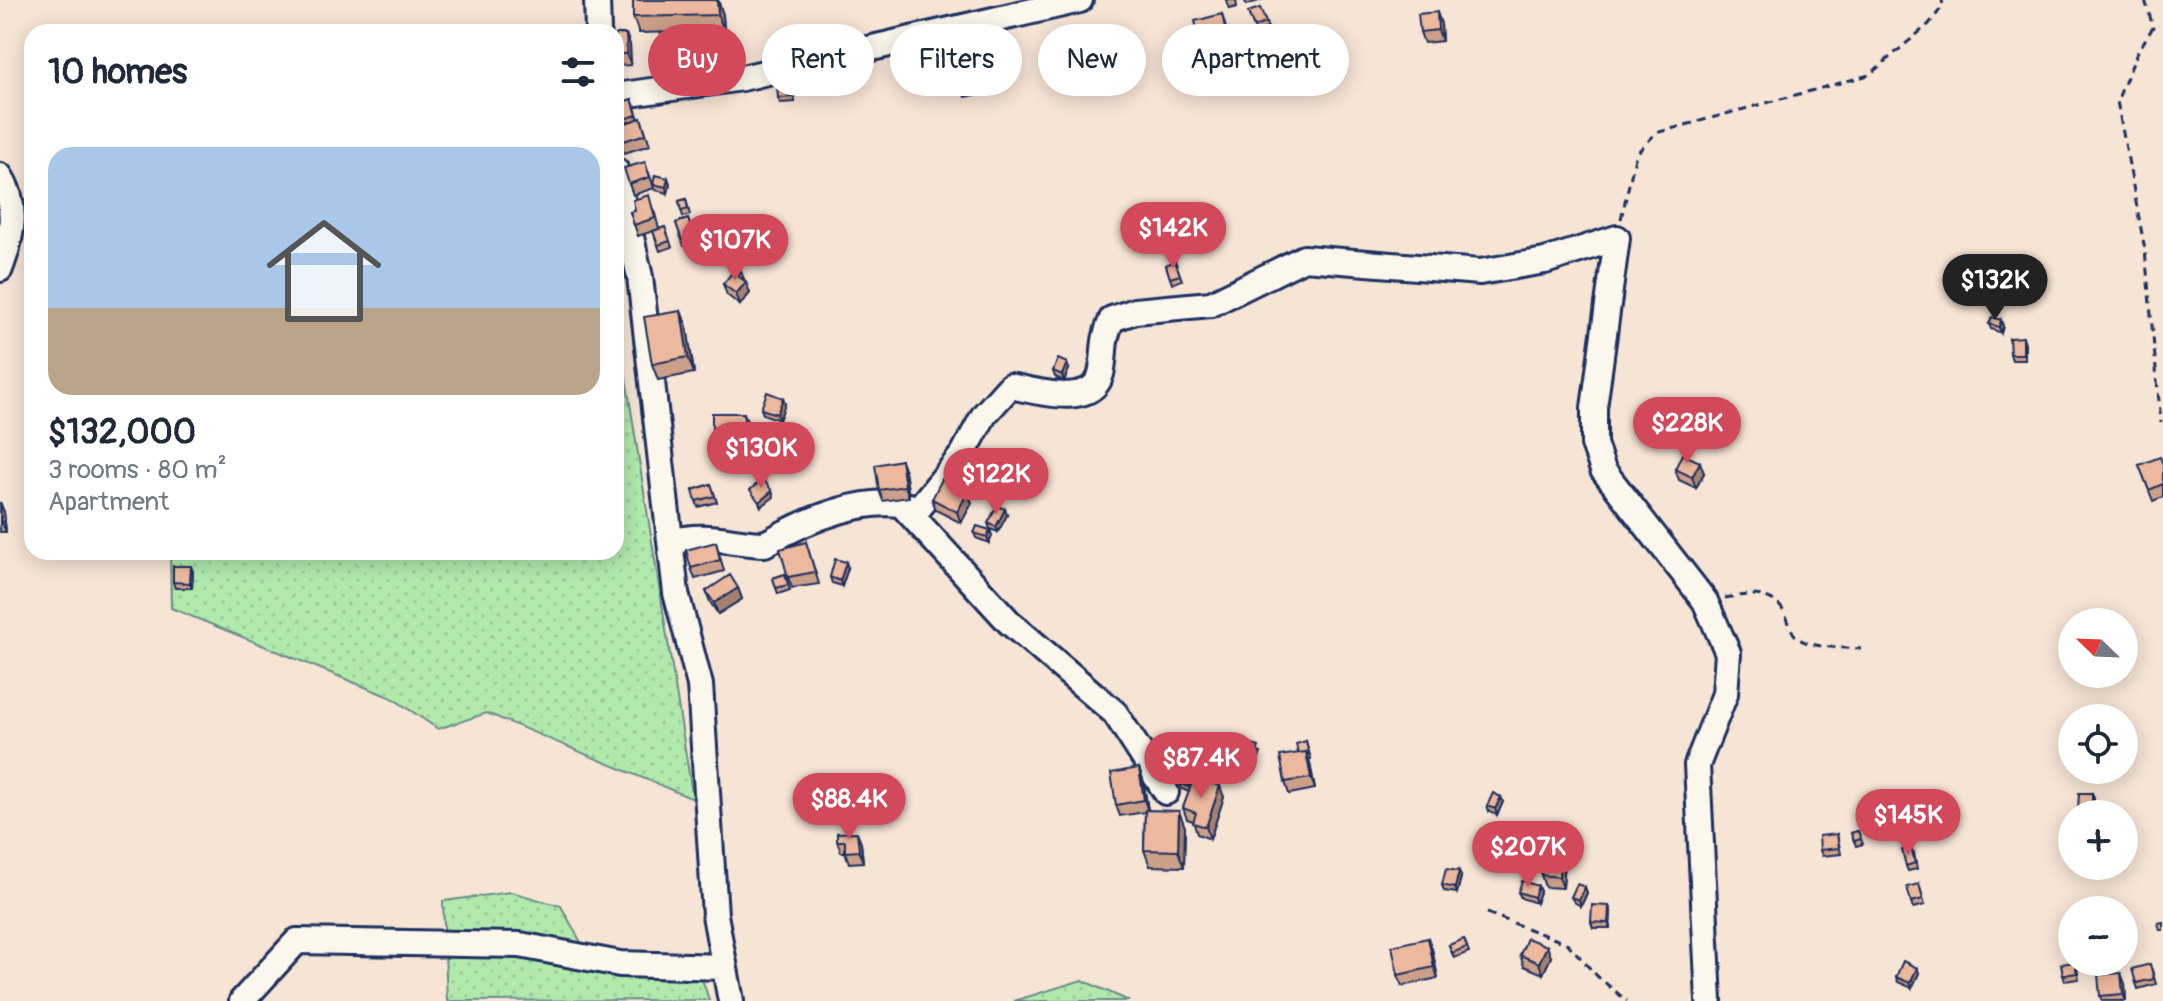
<!DOCTYPE html>
<meta charset="utf-8">
<style>
:root{--surface:#fff;--page:#f6f6f7;--text:#1f2937;--muted:#747a83;--accent:#d1495b}
body{margin:0;font-family:Pangolin,sans-serif;background:var(--page);color:var(--text);height:100vh;display:flex;flex-direction:column;font-size:30px;white-space:nowrap}
*{box-sizing:border-box;margin:0}
p{font-size:26px;color:var(--muted)}
.icon{flex:none;width:44px;height:44px;fill:none;stroke:currentColor;stroke-width:2;stroke-linecap:round;stroke-linejoin:round}
.map{position:relative;flex:1;overflow:hidden}
.details{position:absolute;left:24px;top:24px;width:600px;height:536px;display:flex;flex-direction:column;background:var(--surface);border-radius:24px;box-shadow:0 4px 20px #0003}
.details>*{flex:none}
.guide{position:absolute;left:648px;top:24px;width:760px;height:72px;display:flex;gap:16px}
.needle{width:52px;rotate:293deg}
.fabs{position:absolute;left:2058px;top:608px;display:grid;gap:16px}
.fabs a{display:grid;place-items:center;width:80px;height:80px;border-radius:50%;background:var(--surface);box-shadow:0 4px 20px #0003;font-size:40px}
.price{position:absolute;translate:-50% -68px;padding:0 18px;border-radius:28px;background:var(--accent);color:#fff;font-size:26px;line-height:52px;filter:drop-shadow(0 2px 4px #0008)}
.price::after{content:'';position:absolute;left:50%;top:48px;width:24px;height:18px;margin-left:-12px;background:inherit;clip-path:polygon(0 0,100% 0,50% 100%)}
.price.on{background:#222;color:#fff}
ul{padding:0;list-style:none}
li{display:grid;align-content:center;gap:16px;height:424px;padding:0 24px}
li span{display:grid;place-items:center;height:248px;border-radius:24px;color:#555}
li>.icon{margin-inline-start:auto}
span .icon{width:144px;height:144px;fill:#fffc;stroke-width:1}
li b{font-size:34px}
h2{display:flex;justify-content:space-between;align-items:center;height:96px;padding:0 24px;font-size:34px}
.chip{padding:0 28px;border-radius:36px;background:var(--surface);box-shadow:0 4px 20px #0003;font-size:28px;line-height:72px}
.chip.on{background:var(--accent);color:#fff}
.map>svg:first-child{display:block}
</style>
<div class="map">
<svg width="2163" height="1001" viewBox="0 0 2163 1001">
<defs>
<pattern id="grass-dots" width="8" height="8" patternUnits="userSpaceOnUse" patternTransform="scale(2)"><rect width="8" height="8" fill="#b1e9ad"/><path d="M2 2h.1M6 6h.1" fill="none" stroke="#98c897" stroke-width="1.8" stroke-linecap="round"/></pattern>
</defs>
<rect width="100%" height="100%" fill="#f6e4d5"/>
<filter id="ink" filterUnits="userSpaceOnUse"><feTurbulence type="fractalNoise" baseFrequency=".0125" numOctaves="2"/><feDisplacementMap in="SourceGraphic" scale="16" xChannelSelector="R" yChannelSelector="G"/><feConvolveMatrix kernelMatrix="1 2 1 2 8 2 1 2 1" color-interpolation-filters="sRGB"/></filter>
<g filter="url(#ink)">
<path fill="url(#grass-dots)" stroke="#668c86" stroke-width="2" d="M616,316L693,799L487,713L438,729L392,698L171,608L170,552H616Z
M511,892L561,906L594,966L701,976L709,1000L447,1001L443,901Z
M1082,980L1129,1001H1014Z"/>
<g fill="none" stroke-linecap="round" stroke-linejoin="round">
<g stroke="#1b2f5e" stroke-width="30">
<path id="minor" d="M597,0L598,32
M616,96L742,78L1080,0
M616,171L640,277L676,593L700,685L715,915L731,1001
M0,176C19,206 12,237 0,269
M901,504L1009,622L1115,713L1166,792
M671,542C705,532 731,543 765,544C805,520 873,491 918,509L963,454L984,415L1010,386C1033,390 1092,409 1101,374C1106,352 1101,343 1112,319L1135,311L1211,304L1304,258L1480,272L1545,261L1617,238L1594,408V444L1603,470L1705,601L1728,653L1725,694L1697,765L1709,1001
M242,1001L297,941L520,945L620,964L723,967"/>
</g>
<path stroke="#1b2f5e" stroke-width="3" stroke-dasharray="8 6" stroke-linecap="butt" d="M2145,0L2153,27L2137,53L2117,101L2145,250L2161,423
M1621,219L1636,154L1656,133L1869,75L1929,24L1943,6L1942,0
M1725,598C1748,594 1775,590 1786,616C1790,624 1791,633 1798,638C1812,649 1844,647 1861,649
M1487,913L1568,944L1597,976L1627,1001"/>
<use href="#minor" stroke="#fbf7ec" stroke-width="24"/>
</g>
<path fill="#cb9f88" stroke="#1b2f5e" stroke-width="2" d="M718,0L723,15L724,31L639,33L633,17Z
M1226,0H1236L1237,7L1229,9Z
M1245,0H1262L1246,5Z
M1260,8L1268,28L1256,33L1248,12Z
M1222,14L1229,39L1202,45L1198,34Z
M1441,24L1442,41L1424,43L1420,32Z
M616,34H626L630,45L631,65L616,66Z
M689,42L693,53L696,80L671,82L667,71Z
M736,44L739,61L708,68L704,57Z
M1271,55L1280,82L1258,89L1249,62Z
M992,59L996,71L1000,90L965,97L961,86Z
M1009,59L1011,65L1002,69L1000,64Z
M792,84L794,90L795,102L780,103L778,98Z
M632,99L639,119L641,118L650,145L624,153L616,129L625,123L619,103Z
M649,173L654,188L633,195L629,184Z
M668,178L670,184L668,193L655,190L653,184Z
M686,199L690,215L683,217L679,201Z
M653,206L659,229L665,227L672,247L660,251L653,231L638,236L630,212Z
M688,219L696,242L684,246L676,223Z
M1175,261L1182,280L1172,284L1166,265Z
M741,272L750,293L740,305L727,295L723,284Z
M681,311L687,327L694,373L658,380L652,364Z
M1989,324L2003,326L2001,333L1991,329Z
M2023,337L2025,343V360H2012L2010,354Z
M1069,369L1064,381L1055,377L1053,371Z
M785,404L779,420L763,414L761,409Z
M748,424V444L716,445L712,434Z
M2163,464V497L2153,501L2139,465Z
M1675,469L1704,473L1696,488L1679,480Z
M905,471L909,497L883,501L879,490Z
M711,484L717,502L698,507L693,490Z
M968,492L972,503L961,523L936,510L932,499Z
M0,502L4,512L6,532H0Z
M1007,515L998,532L990,529L988,523Z
M990,530L992,536L989,543L976,538L974,533Z
M716,542L724,571L695,579L691,568Z
M806,542L819,584L792,588L788,577Z
M848,568L842,586L832,583L830,577Z
M193,572L192,588H175L173,582Z
M785,574L790,590L778,594L773,578Z
M738,588L742,599L718,614L710,602L706,591Z
M1306,741L1311,759L1309,760L1315,789L1289,794L1285,782L1298,753Z
M1233,745L1261,753L1259,758L1235,750Z
M1157,753L1190,758L1186,770L1224,797L1210,839L1197,834L1193,821L1187,819L1183,808L1189,792L1182,789L1180,783L1185,772L1161,764Z
M1139,768L1143,779L1148,810L1185,827L1184,867L1150,866L1144,850L1145,812L1120,816L1116,805Z
M2092,793L2094,799V814H2080L2078,810Z
M1501,797L1503,802L1497,815L1489,812L1487,806Z
M1858,831L1863,844L1856,846L1851,833Z
M837,833L861,843L863,862L849,863L845,852H841L837,841Z
M1500,834L1504,845L1495,868L1484,863L1480,852Z
M1837,834L1841,854L1822,856L1820,850Z
M1561,850L1565,861L1563,888L1545,887L1541,875Z
M1914,853L1917,869L1908,871L1906,866Z
M2085,866H2100V869L2087,871Z
M1461,877L1457,893L1444,891L1442,885Z
M1919,884L1925,905L1913,908L1911,902Z
M1538,886L1540,892L1536,903L1521,898L1518,892Z
M1585,887L1587,893L1581,906L1574,902L1571,897Z
M1611,911L1610,928H1593L1591,922Z
M1428,938L1432,949L1438,978L1402,986L1398,975Z
M1464,939L1469,952L1454,958L1449,945Z
M1520,955L1551,957L1543,974L1524,966Z
M2077,967L2079,979L2065,981L2063,975Z
M1917,968L1919,973L1912,988L1898,982L1896,977Z
M2152,970L2156,984L2138,989L2136,983Z
M2125,984L2126,1001H2102L2100,996Z"/>
<path fill="#a5826f" stroke="#1b2f5e" stroke-width="2" d="M718,0L723,15L724,31L718,15Z
M1437,12L1441,24L1442,41L1438,30Z
M626,34L630,45L631,65L627,54Z
M689,42L693,53L696,80L692,69Z
M992,59L996,71L1000,90L996,79Z
M668,178L670,184L668,193L666,187Z
M746,282L750,293L740,305L736,294Z
M681,311L687,327L694,373L688,357Z
M2001,320L2003,326L2001,333L1999,327Z
M1067,363L1069,369L1064,381L1062,375Z
M783,398L785,404L779,420L777,414Z
M744,413L748,424V444L744,433Z
M901,460L905,471L909,497L905,486Z
M1700,462L1704,473L1696,488L1692,477Z
M772,491L774,497L761,507L759,502Z
M968,492L972,503L961,523L957,512Z
M0,502L4,512L6,532L1,521Z
M1005,509L1007,515L998,532L996,527Z
M990,530L992,536L989,543L987,537Z
M846,562L848,568L842,586L840,581Z
M191,566L193,572L192,588L190,583Z
M738,588L742,599L718,614L714,603Z
M1186,747L1190,758L1185,772L1181,761Z
M1306,752L1310,763L1315,789L1311,778Z
M1139,768L1143,779L1148,811L1144,800Z
M1220,786L1224,797L1210,839L1206,827Z
M2092,793L2094,799V814L2092,810Z
M1501,797L1503,802L1497,815L1495,809Z
M1179,811L1185,827L1184,867L1178,851Z
M857,832L861,843L863,862L859,851Z
M1500,834L1504,845L1495,868L1491,857Z
M1561,850L1565,861L1563,888L1559,877Z
M1459,871L1461,877L1457,893L1455,888Z
M1538,886L1540,892L1536,903L1534,897Z
M1585,887L1587,893L1581,906L1579,900Z
M1609,906L1611,911L1610,928L1608,923Z
M1428,938L1432,949L1438,978L1434,967Z
M1547,946L1551,957L1543,974L1539,963Z
M1917,968L1919,973L1912,988L1910,983Z
M2121,973L2125,984L2126,1001L2123,994Z"/>
<path fill="#ecb99e" stroke="#1b2f5e" stroke-width="2" d="M633,0H717L718,15L633,17Z
M1260,8L1266,23L1254,27L1248,12Z
M1437,12L1438,30L1420,32L1418,14Z
M1222,14L1225,28L1198,34L1195,21Z
M732,33L735,50L704,57L700,40Z
M616,34H626L627,54H616Z
M689,42L692,69L667,71L665,45Z
M1005,52L1009,59L1000,64L999,55Z
M1271,55L1276,71L1254,78L1249,62Z
M992,59L996,79L961,86L957,67Z
M792,84L793,97L778,98L777,85Z
M632,99L637,115L624,119L619,103Z
M641,118L646,134L620,142L616,126Z
M645,162L650,177L629,184L624,168Z
M655,175L668,178L666,187L653,184Z
M649,195L655,218L634,225L630,212L635,211L633,200Z
M686,199L688,209L681,211L679,201Z
M688,219L694,237L682,240L676,223Z
M665,227L670,241L658,245L653,231Z
M1175,261L1180,275L1170,278L1166,265Z
M736,268L741,272L738,276L746,282L736,294L723,284Z
M681,311L688,357L652,364L644,317Z
M1992,317L2001,320L1999,327L1989,324Z
M2023,337V354H2010L2009,338Z
M1058,359L1067,363L1062,375L1053,371Z
M767,392L783,398L777,414L761,409Z
M712,413H744V433L712,434Z
M1682,454L1700,462L1692,477L1675,469Z
M2160,457L2163,464V484L2149,490L2139,465Z
M901,460L905,486L879,490L875,465Z
M763,479L772,491L759,502L750,490Z
M942,479L968,492L957,512L932,499Z
M711,484L715,496L696,501L693,490Z
M997,506L1005,509L996,527L988,523Z
M977,526L990,530L987,537L974,533Z
M716,542L720,560L691,568L686,550Z
M806,542L815,572L788,577L780,549Z
M835,559L846,562L840,581L830,577Z
M173,566H191L190,583L173,582Z
M785,574L788,585L776,588L773,578Z
M730,575L738,588L714,603L706,591Z
M1161,739L1186,747L1181,761L1157,753Z
M1234,740L1259,747L1257,752L1233,745Z
M1306,741L1309,754H1307L1306,752L1298,753L1296,744Z
M1306,752L1311,778L1285,782L1280,756Z
M1139,768L1144,800L1116,805L1111,773Z
M1186,770L1194,774L1188,787L1180,783Z
M1194,777L1220,786L1206,827L1193,823L1196,813L1183,808Z
M1493,793L1501,797L1495,809L1487,806Z
M2079,793H2092V810H2078Z
M1145,810L1179,811L1178,851L1144,850Z
M1488,830L1500,834L1491,857L1480,852Z
M1858,831L1861,839L1854,841L1851,833Z
M857,832L859,851L845,852V841H837V833Z
M1837,834L1839,848L1820,850L1819,836Z
M1911,848L1915,863L1906,866L1902,850Z
M1543,849L1561,850L1559,877L1541,875Z
M1446,869L1459,871L1455,888L1442,885Z
M1522,881L1538,886L1534,897L1518,892Z
M1577,884L1585,887L1579,900L1571,897Z
M1919,884L1923,899L1911,902L1907,887Z
M1592,905L1609,906L1608,923L1591,922Z
M2163,922V930H2160L2158,923Z
M1428,938L1434,967L1398,975L1392,946Z
M1527,938L1547,946L1539,963L1520,955Z
M1464,939L1467,947L1452,953L1449,945Z
M1903,961L1917,968L1910,983L1896,977Z
M2075,962L2077,973L2063,975L2061,964Z
M2150,964L2154,979L2136,983L2132,969Z
M2121,973L2123,994L2100,996L2098,975Z"/>
</g>
</svg>
<div class="fabs">
<a><svg class="needle" viewBox="-14 -14 28 28"><path d="M0-13l5 13h-10z" fill="#e53935"/><path d="M0 13l5-13h-10z" fill="#747a83"/></svg></a>
<a><svg class="icon" aria-label="locate" viewBox="0 0 24 24"><circle cx="12" cy="12" r="6"/><path d="M12 2v4M12 18v4M2 12h4M18 12h4"/></svg></a>
<a>+</a>
<a>−</a>
</div>
<b class="price" style="left:1173px;top:270px">$142K</b>
<b class="price" style="left:735px;top:282px">$107K</b>
<b class="price on" style="left:1995px;top:322px">$132K</b>
<b class="price" style="left:1687px;top:465px">$228K</b>
<b class="price" style="left:761px;top:490px">$130K</b>
<b class="price" style="left:996px;top:516px">$122K</b>
<b class="price" style="left:1201px;top:800px">$87.4K</b>
<b class="price" style="left:849px;top:841px">$88.4K</b>
<b class="price" style="left:1908px;top:857px">$145K</b>
<b class="price" style="left:1528px;top:889px">$207K</b>
<div class="guide">
<a class="chip on">Buy</a>
<a class="chip">Rent</a>
<a class="chip">Filters</a>
<a class="chip">New</a>
<a class="chip">Apartment</a>
</div>
<section class="details">
<h2>10 homes<svg class="icon" aria-label="filters" viewBox="0 0 24 24"><path d="M4 7h16M4 17h16"/><circle cx="9" cy="7" r="2"/><circle cx="15" cy="17" r="2"/></svg></h2>
<ul>
<li><span style="background:linear-gradient(#a9c7e8 65%,#b9a48a 0)"><svg class="icon" aria-label="home" viewBox="0 0 24 24"><path d="M3 11l9-7 9 7M6 9v11h12V9"/></svg></span><div><b>$132,000</b><p>3 rooms · 80 m²</p><p>Apartment</p></div></li>
</ul>
</section>
</div>
